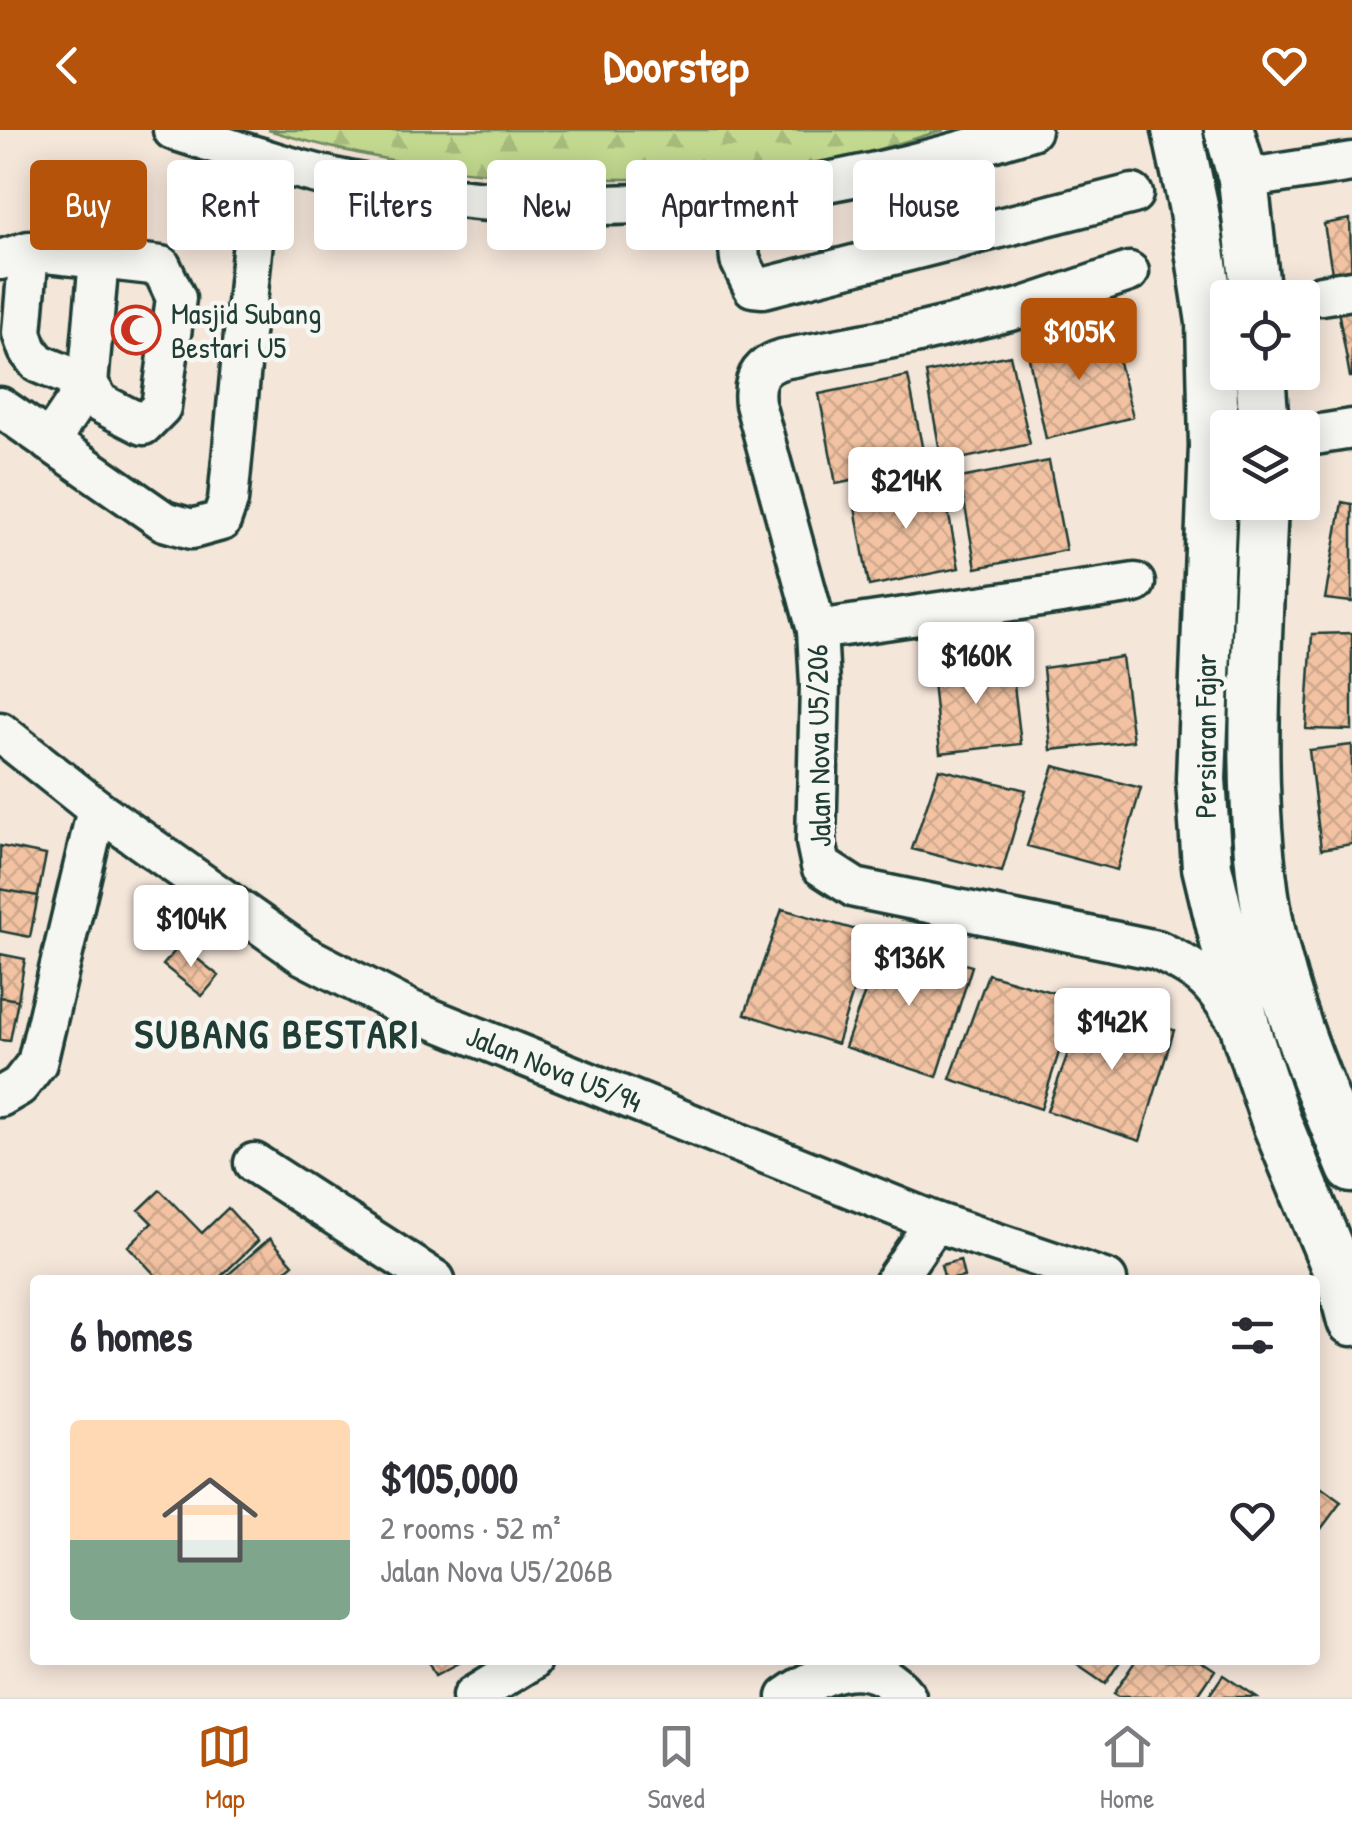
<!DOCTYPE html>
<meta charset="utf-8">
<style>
:root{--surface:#fff;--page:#f7f7f7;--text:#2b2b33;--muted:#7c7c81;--line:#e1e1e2;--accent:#b45309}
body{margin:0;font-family:"Patrick Hand",sans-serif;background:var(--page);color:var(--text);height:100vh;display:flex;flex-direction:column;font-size:38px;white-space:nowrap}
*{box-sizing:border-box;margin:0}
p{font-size:32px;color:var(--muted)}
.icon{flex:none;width:55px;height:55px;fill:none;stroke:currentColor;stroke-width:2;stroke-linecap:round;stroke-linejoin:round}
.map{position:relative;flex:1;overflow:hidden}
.details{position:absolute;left:30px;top:1145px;width:1290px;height:390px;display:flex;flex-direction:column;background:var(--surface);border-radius:10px;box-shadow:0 5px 25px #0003}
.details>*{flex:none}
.top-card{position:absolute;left:30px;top:30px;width:1292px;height:90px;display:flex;gap:20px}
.buttons{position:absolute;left:1210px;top:150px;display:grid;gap:20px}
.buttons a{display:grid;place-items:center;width:110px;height:110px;border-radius:10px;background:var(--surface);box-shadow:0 5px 25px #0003;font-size:50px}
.price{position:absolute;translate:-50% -85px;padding:0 22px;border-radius:10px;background:#fff;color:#222;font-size:32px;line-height:65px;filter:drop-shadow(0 2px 5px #0008)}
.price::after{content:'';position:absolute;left:50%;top:60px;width:30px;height:22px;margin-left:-15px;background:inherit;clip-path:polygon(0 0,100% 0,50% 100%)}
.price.selected{background:var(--accent);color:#fff}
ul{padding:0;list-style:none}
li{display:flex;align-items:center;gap:30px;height:250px;padding:0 40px}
li span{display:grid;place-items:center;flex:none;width:280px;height:200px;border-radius:10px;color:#555}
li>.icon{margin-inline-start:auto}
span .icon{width:120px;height:120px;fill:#fffc;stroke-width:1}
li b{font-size:42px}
h2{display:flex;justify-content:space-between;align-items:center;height:120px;padding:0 40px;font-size:42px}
.pill{padding:0 35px;border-radius:10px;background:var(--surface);box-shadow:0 5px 25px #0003;font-size:35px;line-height:90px}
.pill.selected{background:var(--accent);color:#fff}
header{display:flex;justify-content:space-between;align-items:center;height:130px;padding:0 40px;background:var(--accent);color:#fff;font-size:45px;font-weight:800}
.tabs{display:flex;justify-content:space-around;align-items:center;height:140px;border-top:2px solid var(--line);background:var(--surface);font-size:28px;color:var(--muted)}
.tabs a{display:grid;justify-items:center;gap:5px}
.tabs .selected{color:var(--accent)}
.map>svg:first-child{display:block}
</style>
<header><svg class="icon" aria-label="back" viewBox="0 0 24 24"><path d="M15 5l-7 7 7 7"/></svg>Doorstep<svg class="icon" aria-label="heart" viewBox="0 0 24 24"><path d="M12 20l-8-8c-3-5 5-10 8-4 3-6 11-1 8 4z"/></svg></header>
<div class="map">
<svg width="1352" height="1567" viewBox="0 0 1352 1567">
<defs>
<pattern id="forest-firs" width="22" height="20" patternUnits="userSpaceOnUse" patternTransform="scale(2.5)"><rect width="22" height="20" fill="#c2d98f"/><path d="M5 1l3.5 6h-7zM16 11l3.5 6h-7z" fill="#a6bb7c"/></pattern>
<pattern id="building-cross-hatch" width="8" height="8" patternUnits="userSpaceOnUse" patternTransform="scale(2.5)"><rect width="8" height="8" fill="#f2c2a2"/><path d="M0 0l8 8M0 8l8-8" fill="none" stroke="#cfa88c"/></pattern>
</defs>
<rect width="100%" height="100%" fill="#f5e6da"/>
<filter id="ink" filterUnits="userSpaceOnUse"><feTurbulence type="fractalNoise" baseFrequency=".01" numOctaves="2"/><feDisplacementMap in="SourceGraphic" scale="20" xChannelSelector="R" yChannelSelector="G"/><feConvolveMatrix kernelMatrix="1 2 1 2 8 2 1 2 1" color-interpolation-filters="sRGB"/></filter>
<g filter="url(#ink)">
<path fill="url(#forest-firs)" stroke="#708b62" stroke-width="2.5" d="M268,0H944C905,11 866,24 827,33C765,47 700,49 637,49C506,50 393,38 268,0Z"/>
<path fill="url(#building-cross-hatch)" stroke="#1f3d34" stroke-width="2.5" d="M1350,89L1352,158L1335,161L1324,94Z
M1352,178V247H1350L1338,180Z
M1110,197L1133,287L1046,309L1027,219Z
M1010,225L1030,314L942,333L926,243Z
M908,246L926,336L836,354L819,264Z
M1049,331L1066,420L976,438L960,348Z
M942,349L959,438L869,456L853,366Z
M1342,372L1352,374V472L1325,469Z
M1352,503V600L1306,599L1312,504Z
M1122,527L1133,611L1051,620L1043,538Z
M1011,530L1021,614L940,623L932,540Z
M1352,615V714L1321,719L1309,620Z
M1054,636L1141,658L1117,740L1027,716Z
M939,639L1026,660L1002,742L912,719Z
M0,716L46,725L38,766L0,759Z
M0,759L38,766L30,807L0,801Z
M782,779L871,804L837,914L745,884Z
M883,812L972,836L937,947L845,917Z
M180,815L219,846L202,866L163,835Z
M0,824L25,829L18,870L0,867Z
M988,844L1076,869L1041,979L950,949Z
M0,867L18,870L10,911L0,910Z
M1085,876L1174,900L1140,1011L1047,981Z
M160,1060L202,1103L228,1078L258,1111L217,1150H160L128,1116L152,1093L139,1080Z
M270,1108L293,1134L275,1150H222Z
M960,1130L964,1147L945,1150L941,1135Z
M1315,1353L1341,1372L1315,1407Z
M427,1530H466L435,1546Z
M1070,1530H1121L1105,1554Z
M1136,1530H1200L1215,1540L1197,1567H1118L1113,1564Z
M1223,1545L1256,1567H1208Z"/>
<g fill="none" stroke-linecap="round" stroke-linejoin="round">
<g stroke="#1f3d34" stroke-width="45">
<g id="minor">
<path d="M173,0C230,18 289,39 348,51C583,99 805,72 1031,0"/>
<path d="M1243,49L1352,32"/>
<path d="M735,67L740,130L753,157L763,158L1133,64"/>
<path d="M0,130L29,121L161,136L176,168L161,277L143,295L100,273L88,254L38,233L28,220L22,203L29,121"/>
<path d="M1129,142L1018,179L914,204L783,229C759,236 752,250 755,274L817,500L820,555L816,712L821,736L855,758L1157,820C1203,842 1212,851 1239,894"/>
<path d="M1321,165L1352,160"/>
<path d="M0,277L164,391L192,399L221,391L228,371L261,28"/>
<path d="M1302,307L1352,299"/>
<path d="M49,312L88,254L99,129"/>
<path d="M817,500L1135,453"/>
<path id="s1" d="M0,602L97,679L303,825L410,880L935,1092L1107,1150"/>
<path d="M0,967L19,956L37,933L97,679"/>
<path d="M254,1033L435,1150"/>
<path d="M895,1150L935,1092"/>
<path d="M472,1567L532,1530"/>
<path d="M787,1567C826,1539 871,1522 906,1567"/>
</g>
</g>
<g stroke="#1f3d34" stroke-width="55">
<path id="major" d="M1177,0L1193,75L1211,192L1214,316L1201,649L1207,737L1248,908L1276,991L1341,1149L1352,1191
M1229,0L1243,49L1256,168
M1260,242L1264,298
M1263,372C1258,510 1243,665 1270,800C1287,883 1321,960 1352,1038"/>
</g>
<use href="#minor" stroke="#f6f6f2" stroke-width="38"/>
<use href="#major" stroke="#f6f6f2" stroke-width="48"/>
</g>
</g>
<defs>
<g id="mosque-ring" transform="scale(2.5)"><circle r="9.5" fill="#f6f6f2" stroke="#c8321e" stroke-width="1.5"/><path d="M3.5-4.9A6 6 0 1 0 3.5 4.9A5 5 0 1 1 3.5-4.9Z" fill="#c8321e"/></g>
</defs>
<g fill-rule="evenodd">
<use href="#mosque-ring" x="136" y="200"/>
</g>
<g text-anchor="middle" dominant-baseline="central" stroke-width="9" stroke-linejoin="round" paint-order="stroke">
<g font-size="30" fill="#1f3d34" stroke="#f6f6f2" text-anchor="start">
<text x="171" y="183">Masjid Subang<tspan x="171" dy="34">Bestari U5</tspan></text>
</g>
<g font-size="30" fill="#1f3d34" stroke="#f6f6f2">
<text transform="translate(1205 606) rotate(-90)">Persiaran Fajar</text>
<text transform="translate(818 616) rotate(-91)">Jalan Nova U5/206</text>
<text stroke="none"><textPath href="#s1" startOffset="652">Jalan Nova U5/94</textPath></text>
</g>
<g font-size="40" font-weight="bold" letter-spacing="2.5" fill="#1f3d34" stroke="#f6f6f2">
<text x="278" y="903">SUBANG BESTARI</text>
</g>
</g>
</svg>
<div class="buttons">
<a><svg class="icon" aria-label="locate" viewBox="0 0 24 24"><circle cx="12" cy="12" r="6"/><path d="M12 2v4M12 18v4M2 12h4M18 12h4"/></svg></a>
<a><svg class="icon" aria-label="layers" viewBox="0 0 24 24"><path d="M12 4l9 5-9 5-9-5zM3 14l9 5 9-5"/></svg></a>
</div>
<b class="price selected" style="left:1079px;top:253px">$105K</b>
<b class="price" style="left:906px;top:402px">$214K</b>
<b class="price" style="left:976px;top:577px">$160K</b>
<b class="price" style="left:191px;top:840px">$104K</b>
<b class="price" style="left:909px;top:879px">$136K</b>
<b class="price" style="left:1112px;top:943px">$142K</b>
<div class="top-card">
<a class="pill selected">Buy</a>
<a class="pill">Rent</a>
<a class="pill">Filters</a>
<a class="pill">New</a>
<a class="pill">Apartment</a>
<a class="pill">House</a>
</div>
<section class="details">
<h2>6 homes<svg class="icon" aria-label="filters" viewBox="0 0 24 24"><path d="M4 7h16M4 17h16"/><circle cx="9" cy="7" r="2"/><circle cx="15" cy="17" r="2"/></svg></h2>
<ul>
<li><span style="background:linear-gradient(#ffd9b3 60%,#7fa58c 0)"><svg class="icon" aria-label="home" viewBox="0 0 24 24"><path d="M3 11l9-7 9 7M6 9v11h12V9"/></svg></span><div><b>$105,000</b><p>2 rooms · 52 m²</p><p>Jalan Nova U5/206B</p></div><svg class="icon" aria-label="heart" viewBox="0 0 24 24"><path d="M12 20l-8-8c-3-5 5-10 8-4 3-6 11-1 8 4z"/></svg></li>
</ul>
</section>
</div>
<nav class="tabs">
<a class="selected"><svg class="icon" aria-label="map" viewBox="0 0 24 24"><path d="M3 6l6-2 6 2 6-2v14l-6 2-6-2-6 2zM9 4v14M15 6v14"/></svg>Map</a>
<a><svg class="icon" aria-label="saved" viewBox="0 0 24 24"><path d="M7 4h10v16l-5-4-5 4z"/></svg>Saved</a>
<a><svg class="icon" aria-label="home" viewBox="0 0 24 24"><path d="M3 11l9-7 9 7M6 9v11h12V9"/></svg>Home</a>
</nav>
